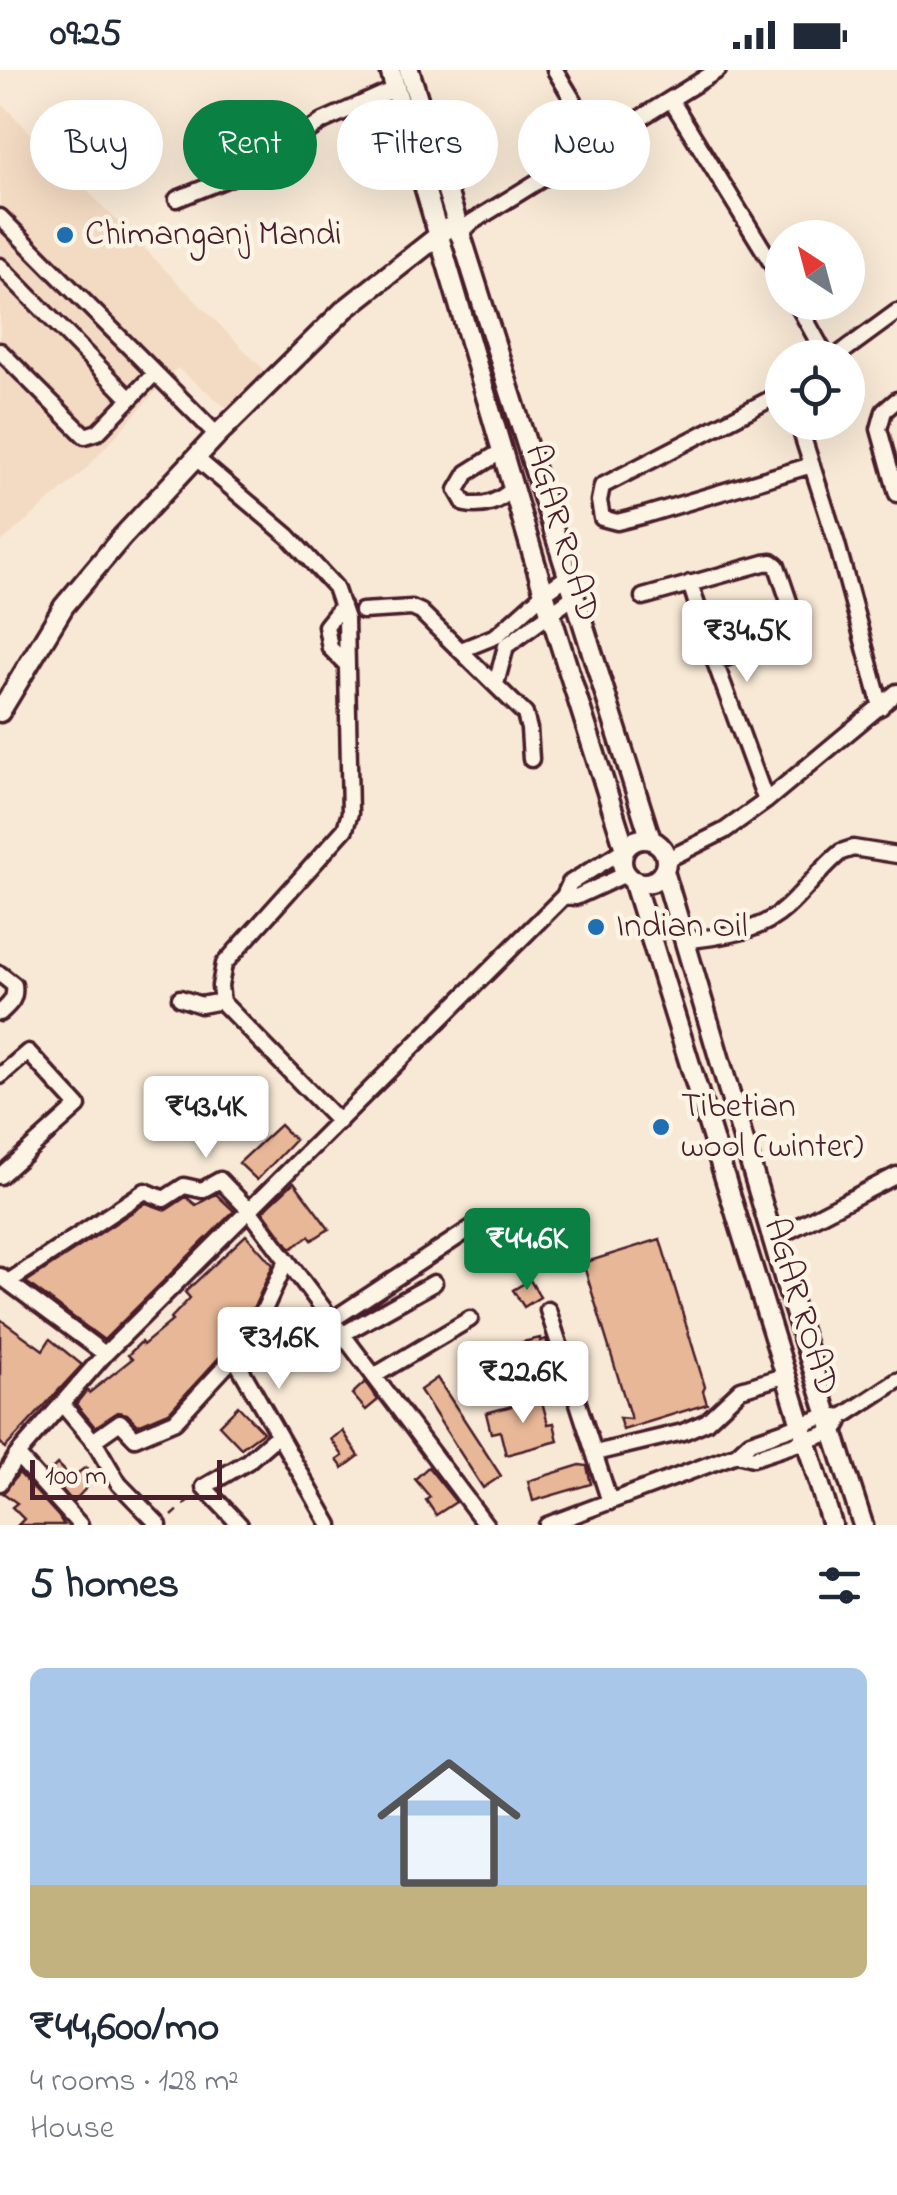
<!DOCTYPE html>
<meta charset="utf-8">
<style>
:root{--surface:#fff;--page:#f6f6f7;--text:#1f2937;--muted:#747a83;--accent:#0b8043}
body{margin:0;font-family:"Indie Flower",sans-serif;background:var(--page);color:var(--text);height:100vh;display:flex;flex-direction:column;font-size:38px;white-space:nowrap}
*{box-sizing:border-box;margin:0}
p{font-size:32px;color:var(--muted)}
.icon{flex:none;width:55px;height:55px;fill:none;stroke:currentColor;stroke-width:2;stroke-linecap:round;stroke-linejoin:round}
.map{position:relative;height:1455px;overflow:hidden}
.drawer{display:flex;flex-direction:column;background:var(--surface);flex:1}
.drawer>*{flex:none}
.top-card{position:absolute;left:30px;top:30px;width:838px;height:90px;display:flex;gap:20px}
.needle{width:65px;rotate:324deg}
.fabs{position:absolute;left:765px;top:150px;display:grid;gap:20px}
.fabs a{display:grid;place-items:center;width:100px;height:100px;border-radius:50%;background:var(--surface);box-shadow:0 10px 40px #0002;font-size:50px}
.scale{position:absolute;left:30px;bottom:25px;width:192px;box-sizing:border-box;padding-left:10px;border:5px solid #4a1f2b;border-top:0;font-size:28px;line-height:35px;white-space:nowrap;color:#4a1f2b;-webkit-text-stroke:8px #fcf5e5;paint-order:stroke}
.price{position:absolute;translate:-50% -85px;padding:0 22px;border-radius:10px;background:#fff;color:#222;font-size:32px;line-height:65px;filter:drop-shadow(0 2px 5px #0008)}
.price::after{content:'';position:absolute;left:50%;top:60px;width:30px;height:22px;margin-left:-15px;background:inherit;clip-path:polygon(0 0,100% 0,50% 100%)}
.price.active{background:var(--accent);color:#fff}
ul{padding:0;list-style:none}
li{display:grid;align-content:center;gap:20px;height:530px;padding:0 30px}
li span{display:grid;place-items:center;height:310px;border-radius:15px;color:#555}
li>.icon{margin-inline-start:auto}
span .icon{width:180px;height:180px;fill:#fffc;stroke-width:1}
li b{font-size:42px}
h2{display:flex;justify-content:space-between;align-items:center;height:120px;padding:0 30px;font-size:42px}
.pill{padding:0 35px;border-radius:45px;background:var(--surface);box-shadow:0 10px 40px #0002;font-size:35px;line-height:90px}
.pill.active{background:var(--accent);color:#fff}
.status{display:flex;justify-content:space-between;align-items:center;height:70px;padding:0 50px;background:var(--surface);direction:ltr}
.status svg{height:28px;fill:currentColor}
.map>svg:first-child{display:block}
</style>
<div class="status"><b>09:25</b><svg viewBox="0 0 49 12"><path d="M0 12V9h3v3zM5 12V6h3v6zM10 12V3h3v9zM15 12V0h3v12zM26 1h20v11H26zM47 4h2v5h-2z"/></svg></div>
<div class="map">
<svg width="897" height="1455" viewBox="0 0 897 1455">
<rect width="100%" height="100%" fill="#f8e9d6"/>
<filter id="ink" filterUnits="userSpaceOnUse"><feTurbulence type="fractalNoise" baseFrequency=".01" numOctaves="2"/><feDisplacementMap in="SourceGraphic" scale="20" xChannelSelector="R" yChannelSelector="G"/><feConvolveMatrix kernelMatrix="1 2 1 2 8 2 1 2 1" color-interpolation-filters="sRGB"/></filter>
<g filter="url(#ink)">
<path fill="#f3dac3" d="M0,32L264,300L227,338L177,298L83,402L0,473Z"/>
<path fill="#e7b798" stroke="#4a1f2b" stroke-width="2.5" d="M280,1055L295,1070L257,1110L239,1093Z
M294,1112L329,1159L312,1170L309,1166L291,1179L263,1141Z
M216,1124L234,1141L104,1270L26,1212L146,1133L166,1140L186,1127L196,1135Z
M246,1165L273,1195L255,1235L226,1280L169,1342L138,1355L127,1344L118,1342L95,1357L76,1334L87,1320L89,1323L132,1289L128,1285L141,1272L143,1275L172,1251L170,1249L190,1228L185,1222Z
M660,1169L705,1317L703,1321L707,1334L623,1360L619,1348L631,1349L583,1193Z
M530,1210L540,1227L524,1237L513,1220Z
M0,1249L43,1280L50,1269L82,1295L5,1378L0,1372Z
M540,1268V1271L546,1269L560,1316L537,1321L523,1272Z
M437,1308L501,1406L483,1418L420,1320Z
M365,1312L378,1330L366,1340L352,1324Z
M541,1328L548,1354L554,1353L558,1371L506,1385L500,1361L491,1363L486,1343Z
M238,1336L263,1362L241,1378L219,1355Z
M343,1361L359,1386L343,1398L337,1390L343,1386L331,1369Z
M57,1394L71,1408L86,1397L95,1409L73,1432L48,1403Z
M580,1395L587,1396L591,1414L533,1431L528,1411Z
M428,1397L456,1432L436,1445L426,1430L430,1427L415,1409Z
M19,1403L59,1447L64,1455H18L24,1449L12,1437L17,1433L3,1423Z"/>
<g fill="none" stroke-linecap="round" stroke-linejoin="round">
<g stroke="#4a1f2b" stroke-width="21">
<path id="minor" d="M555,0L600,75
M671,30L782,210
M177,129L254,98L323,51L395,19
M0,147L217,365
M458,165L472,152L718,0
M0,196L130,329
M796,232L827,288
M0,281L85,366L98,362L155,303
M834,288L897,242
M782,323L602,416L599,431L602,448L617,452L645,445L812,395
M897,330L884,341L879,359L897,424
M798,352L837,474L881,637
M502,381L467,403L457,420L465,434C485,438 499,431 513,419
M196,388L288,466L335,517L346,549L350,743L345,759L224,894L220,916L222,932L339,1052
M690,513L715,592L766,731
M643,527L764,493L772,492L777,496L797,555L784,566L715,592
M342,536L326,556L330,578L347,595
M362,541L412,538L421,542L525,644L529,659L531,689
M461,580L496,566L544,523L567,507
M496,614L506,576L573,527
M625,779L570,813L564,826L576,827L626,804
M666,790L724,761L766,731L897,622
M684,871C720,866 758,864 786,838C806,820 821,798 841,782L853,778L897,785
M0,904L14,915C16,929 10,934 0,943
M180,928L201,935L222,931
M0,1006L28,982L78,1036L0,1106
M773,1169L897,1105
M287,1190L264,1240L234,1287L330,1455
M0,1206L105,1284
M8,1212L145,1121L164,1129L184,1116L202,1120L220,1110L249,1140L486,1455
M548,1240L610,1432
M332,1250L476,1155
M343,1264L434,1213
M374,1306L470,1249
M62,1334L95,1373L119,1414L159,1455
M829,1345L842,1347L835,1361L753,1388L737,1384L750,1372Z
M842,1347L897,1311
M93,1371L120,1352L135,1368L175,1351L234,1287
M595,1383L683,1362L706,1352L741,1319L787,1305
M17,1385L80,1455
M0,1413L17,1385L105,1284L564,826
M240,1455L204,1417L247,1392L278,1365
M547,1455L737,1384"/>
</g>
<g stroke="#4a1f2b" stroke-width="25">
<path id="major" d="M390,0L544,523L625,779
M409,0L651,770
M0,642L64,536L122,467L217,365L344,240L448,158
M622 791a22 22 0 1 1 44 0a22 22 0 1 1-44 0Z
M664,801L786,1214L863,1455
M633,810L832,1455"/>
</g>
<path stroke="#4a1f2b" stroke-width="2.5" stroke-dasharray="8 8" stroke-linecap="butt" d="M172,1446L195,1425"/>
<use href="#minor" stroke="#fcf5e5" stroke-width="14"/>
<use href="#major" stroke="#fcf5e5" stroke-width="18"/>
</g>
</g>
<g fill="#1f6fb2" stroke="#fcf5e5" stroke-width="4">
<circle cx="65" cy="165" r="10"/>
<circle cx="596" cy="857" r="10"/>
<circle cx="661" cy="1057" r="10"/>
</g>
<g text-anchor="middle" dominant-baseline="central" stroke-width="9" stroke-linejoin="round" paint-order="stroke">
<g font-size="35" fill="#4a1f2b" stroke="#fcf5e5" text-anchor="start">
<text x="85" y="165">Chimanganj Mandi</text>
<text x="616" y="857">Indian Oil</text>
<text x="681" y="1037">Tibetian<tspan x="681" dy="40">wool (winter)</tspan></text>
</g>
<g font-size="35" fill="#4a1f2b" stroke="#fcf5e5">
<text transform="translate(561 463) rotate(73)">AGAR ROAD</text>
<text transform="translate(800 1237) rotate(73)">AGAR ROAD</text>
</g>
</g>
</svg>
<div class="fabs">
<a><svg class="needle" viewBox="-14 -14 28 28"><path d="M0-13l5 13h-10z" fill="#e53935"/><path d="M0 13l5-13h-10z" fill="#747a83"/></svg></a>
<a><svg class="icon" aria-label="locate" viewBox="0 0 24 24"><circle cx="12" cy="12" r="6"/><path d="M12 2v4M12 18v4M2 12h4M18 12h4"/></svg></a>
</div>
<div class="scale">100 m</div>
<b class="price" style="left:747px;top:615px">₹34.5K</b>
<b class="price" style="left:206px;top:1091px">₹43.4K</b>
<b class="price active" style="left:527px;top:1223px">₹44.6K</b>
<b class="price" style="left:279px;top:1322px">₹31.6K</b>
<b class="price" style="left:523px;top:1356px">₹22.6K</b>
<div class="top-card">
<a class="pill">Buy</a>
<a class="pill active">Rent</a>
<a class="pill">Filters</a>
<a class="pill">New</a>
</div>
</div>
<section class="drawer">
<h2>5 homes<svg class="icon" aria-label="filters" viewBox="0 0 24 24"><path d="M4 7h16M4 17h16"/><circle cx="9" cy="7" r="2"/><circle cx="15" cy="17" r="2"/></svg></h2>
<ul>
<li><span style="background:linear-gradient(#a9c7e8 70%,#c2b280 0)"><svg class="icon" aria-label="home" viewBox="0 0 24 24"><path d="M3 11l9-7 9 7M6 9v11h12V9"/></svg></span><div><b>₹44,600/mo</b><p>4 rooms · 128 m²</p><p>House</p></div></li>
</ul>
</section>
